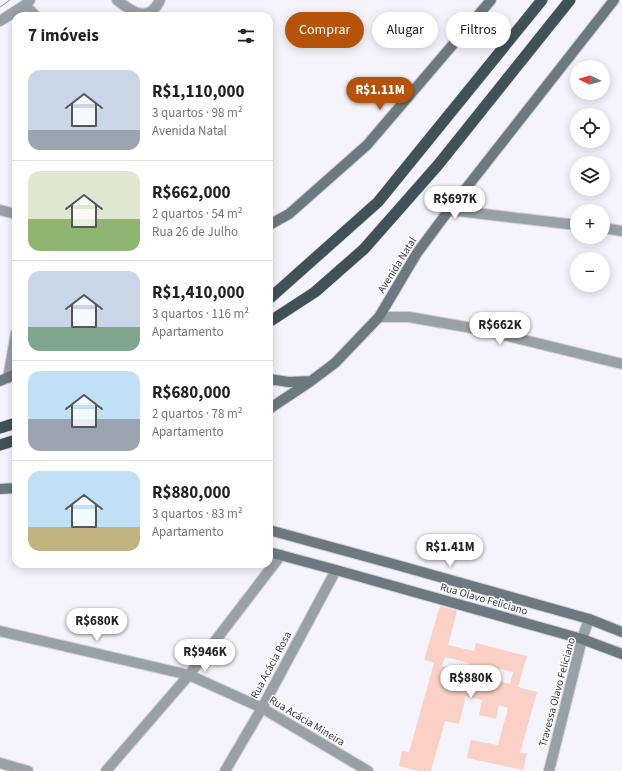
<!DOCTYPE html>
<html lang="pt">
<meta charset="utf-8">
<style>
:root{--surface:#fff;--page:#f2f2f2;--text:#202124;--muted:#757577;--line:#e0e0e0;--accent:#b45309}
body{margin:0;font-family:"Source Sans 3",sans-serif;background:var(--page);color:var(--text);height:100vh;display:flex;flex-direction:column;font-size:15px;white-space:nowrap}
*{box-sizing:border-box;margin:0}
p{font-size:13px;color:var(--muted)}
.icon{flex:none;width:22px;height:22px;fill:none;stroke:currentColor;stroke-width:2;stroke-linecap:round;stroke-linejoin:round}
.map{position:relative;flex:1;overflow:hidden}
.drawer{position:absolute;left:12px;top:12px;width:261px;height:556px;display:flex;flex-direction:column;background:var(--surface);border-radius:12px;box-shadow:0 2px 10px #0003}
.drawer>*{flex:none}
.hud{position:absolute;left:285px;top:12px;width:277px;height:36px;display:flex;gap:8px}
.needle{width:26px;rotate:275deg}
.buttons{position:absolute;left:570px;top:60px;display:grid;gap:8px}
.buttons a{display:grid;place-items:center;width:40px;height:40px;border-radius:50%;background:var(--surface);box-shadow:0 2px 10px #0003;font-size:20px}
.price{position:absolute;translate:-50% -34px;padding:0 9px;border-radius:14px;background:#fff;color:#222;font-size:13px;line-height:26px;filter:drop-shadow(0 1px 2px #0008)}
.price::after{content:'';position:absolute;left:50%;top:24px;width:12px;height:9px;margin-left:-6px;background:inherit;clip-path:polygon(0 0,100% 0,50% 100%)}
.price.selected{background:var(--accent);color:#fff}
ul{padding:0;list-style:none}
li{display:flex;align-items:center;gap:12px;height:100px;padding:0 16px}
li+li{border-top:1px solid var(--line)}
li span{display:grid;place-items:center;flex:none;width:112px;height:80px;border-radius:12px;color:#555}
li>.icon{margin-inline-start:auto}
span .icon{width:48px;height:48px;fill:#fffc;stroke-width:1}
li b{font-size:17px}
h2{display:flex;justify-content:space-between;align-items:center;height:48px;padding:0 16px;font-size:17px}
.pill{padding:0 14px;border-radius:18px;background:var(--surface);box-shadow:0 2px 10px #0003;font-size:14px;line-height:36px}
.pill.selected{background:var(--accent);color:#fff}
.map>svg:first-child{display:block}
</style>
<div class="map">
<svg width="622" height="771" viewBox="0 0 622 771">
<rect width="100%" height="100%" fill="#f5f4fc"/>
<path fill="#fbd0c7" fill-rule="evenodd" d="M440,606L457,611L448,645L474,651L476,643L527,656L518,687L537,692L520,753H527L523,770L467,758L471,740L498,745L508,708L499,705L496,719L479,715L482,700L466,696L459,724L445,721L431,771H419L399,766L402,751L409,752L434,663L424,660ZM445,657L469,663L467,673L442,666ZM480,665L513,672L510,684L477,675Z"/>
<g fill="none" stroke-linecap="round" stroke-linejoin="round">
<g stroke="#d0cfd7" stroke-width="12">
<path id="minor" d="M117,0C132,12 149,24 160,0
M25,5L36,16
M0,21L25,5L30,0
M0,210L16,214
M449,210L577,225
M603,228L622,231
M8,378L16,333
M0,631L189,675L262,708L368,771
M0,763L28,771
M106,771L189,675L281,555
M225,771L262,708L336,570
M549,771L582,639L589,619"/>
</g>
<g stroke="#d0cfd7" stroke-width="12">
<path id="tertiary" d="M379,317H409L483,330L622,364"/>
</g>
<g stroke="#d0cfd7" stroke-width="12">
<path id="secondary" d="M269,225L289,214L367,145L491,0
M269,379L289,382L311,381
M0,381L16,374
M269,409L311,381L335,363L379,317L417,253L449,210L614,0
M0,489L16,488
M269,530L397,565L589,619L622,632
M269,552L336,570L582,639L622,654"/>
</g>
<g stroke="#d0cfd7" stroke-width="12">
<path id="trunk" d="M269,299L378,202L542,0
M269,322L315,292L364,249L438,165L570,0
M0,428L16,423
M0,445L16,440"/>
</g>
<use href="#minor" stroke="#98a1a6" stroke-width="10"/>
<use href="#tertiary" stroke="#98a1a6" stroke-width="10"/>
<use href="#secondary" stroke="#6c7980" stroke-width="10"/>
<use href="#trunk" stroke="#40515a" stroke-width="11"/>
<path stroke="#908f97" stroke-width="1" d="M0,7L10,0"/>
</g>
<g text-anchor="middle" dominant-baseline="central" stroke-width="3" stroke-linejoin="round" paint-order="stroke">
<g font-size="11" fill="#3b3941" stroke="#fff">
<text transform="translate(397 265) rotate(-58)">Avenida Natal</text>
<text transform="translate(484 599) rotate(16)">Rua Olavo Feliciano</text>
<text transform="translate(271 665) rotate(-62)">Rua Acácia Rosa</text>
<text transform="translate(557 692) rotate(-75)">Travessa Olavo Feliciano</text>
<text transform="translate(307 721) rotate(31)">Rua Acácia Mineira</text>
</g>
</g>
</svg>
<div class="buttons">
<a><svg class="needle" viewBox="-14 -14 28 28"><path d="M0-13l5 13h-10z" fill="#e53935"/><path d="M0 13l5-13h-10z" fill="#757577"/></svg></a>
<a><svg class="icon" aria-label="locate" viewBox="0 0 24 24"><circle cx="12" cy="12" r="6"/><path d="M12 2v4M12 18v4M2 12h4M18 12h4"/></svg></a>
<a><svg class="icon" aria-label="layers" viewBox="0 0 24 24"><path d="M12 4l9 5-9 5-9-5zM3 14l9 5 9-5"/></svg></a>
<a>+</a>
<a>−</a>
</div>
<b class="price selected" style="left:380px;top:111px">R$1.11M</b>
<b class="price" style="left:455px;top:220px">R$697K</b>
<b class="price" style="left:500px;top:346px">R$662K</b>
<b class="price" style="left:450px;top:568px">R$1.41M</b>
<b class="price" style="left:97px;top:642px">R$680K</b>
<b class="price" style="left:205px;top:673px">R$946K</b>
<b class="price" style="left:471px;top:699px">R$880K</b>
<div class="hud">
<a class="pill selected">Comprar</a>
<a class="pill">Alugar</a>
<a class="pill">Filtros</a>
</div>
<section class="drawer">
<h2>7 imóveis<svg class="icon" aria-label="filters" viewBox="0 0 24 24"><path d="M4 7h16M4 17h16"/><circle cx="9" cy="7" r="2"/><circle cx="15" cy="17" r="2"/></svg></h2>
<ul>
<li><span style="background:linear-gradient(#c9d6e8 75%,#9aa5b1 0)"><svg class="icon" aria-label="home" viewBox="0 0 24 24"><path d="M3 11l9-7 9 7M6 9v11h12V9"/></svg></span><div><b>R$1,110,000</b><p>3 quartos · 98 m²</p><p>Avenida Natal</p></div></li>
<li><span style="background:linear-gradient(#dfe7d0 60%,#8fb573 0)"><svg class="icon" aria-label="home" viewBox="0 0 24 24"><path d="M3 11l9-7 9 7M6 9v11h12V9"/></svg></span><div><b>R$662,000</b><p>2 quartos · 54 m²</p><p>Rua 26 de Julho</p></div></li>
<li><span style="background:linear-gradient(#c9d6e8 70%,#7fa58c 0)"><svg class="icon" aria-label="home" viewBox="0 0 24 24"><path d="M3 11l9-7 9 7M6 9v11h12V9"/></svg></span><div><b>R$1,410,000</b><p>3 quartos · 116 m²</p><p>Apartamento</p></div></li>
<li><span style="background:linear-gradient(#bfe0f5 60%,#9aa5b1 0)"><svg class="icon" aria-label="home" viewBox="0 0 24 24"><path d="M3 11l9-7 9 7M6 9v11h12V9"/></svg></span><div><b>R$680,000</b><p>2 quartos · 78 m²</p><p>Apartamento</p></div></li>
<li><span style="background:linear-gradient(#bfe0f5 70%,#c2b280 0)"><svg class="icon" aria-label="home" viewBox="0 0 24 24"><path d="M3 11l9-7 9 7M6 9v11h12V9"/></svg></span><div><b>R$880,000</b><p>3 quartos · 83 m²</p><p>Apartamento</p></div></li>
</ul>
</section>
</div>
